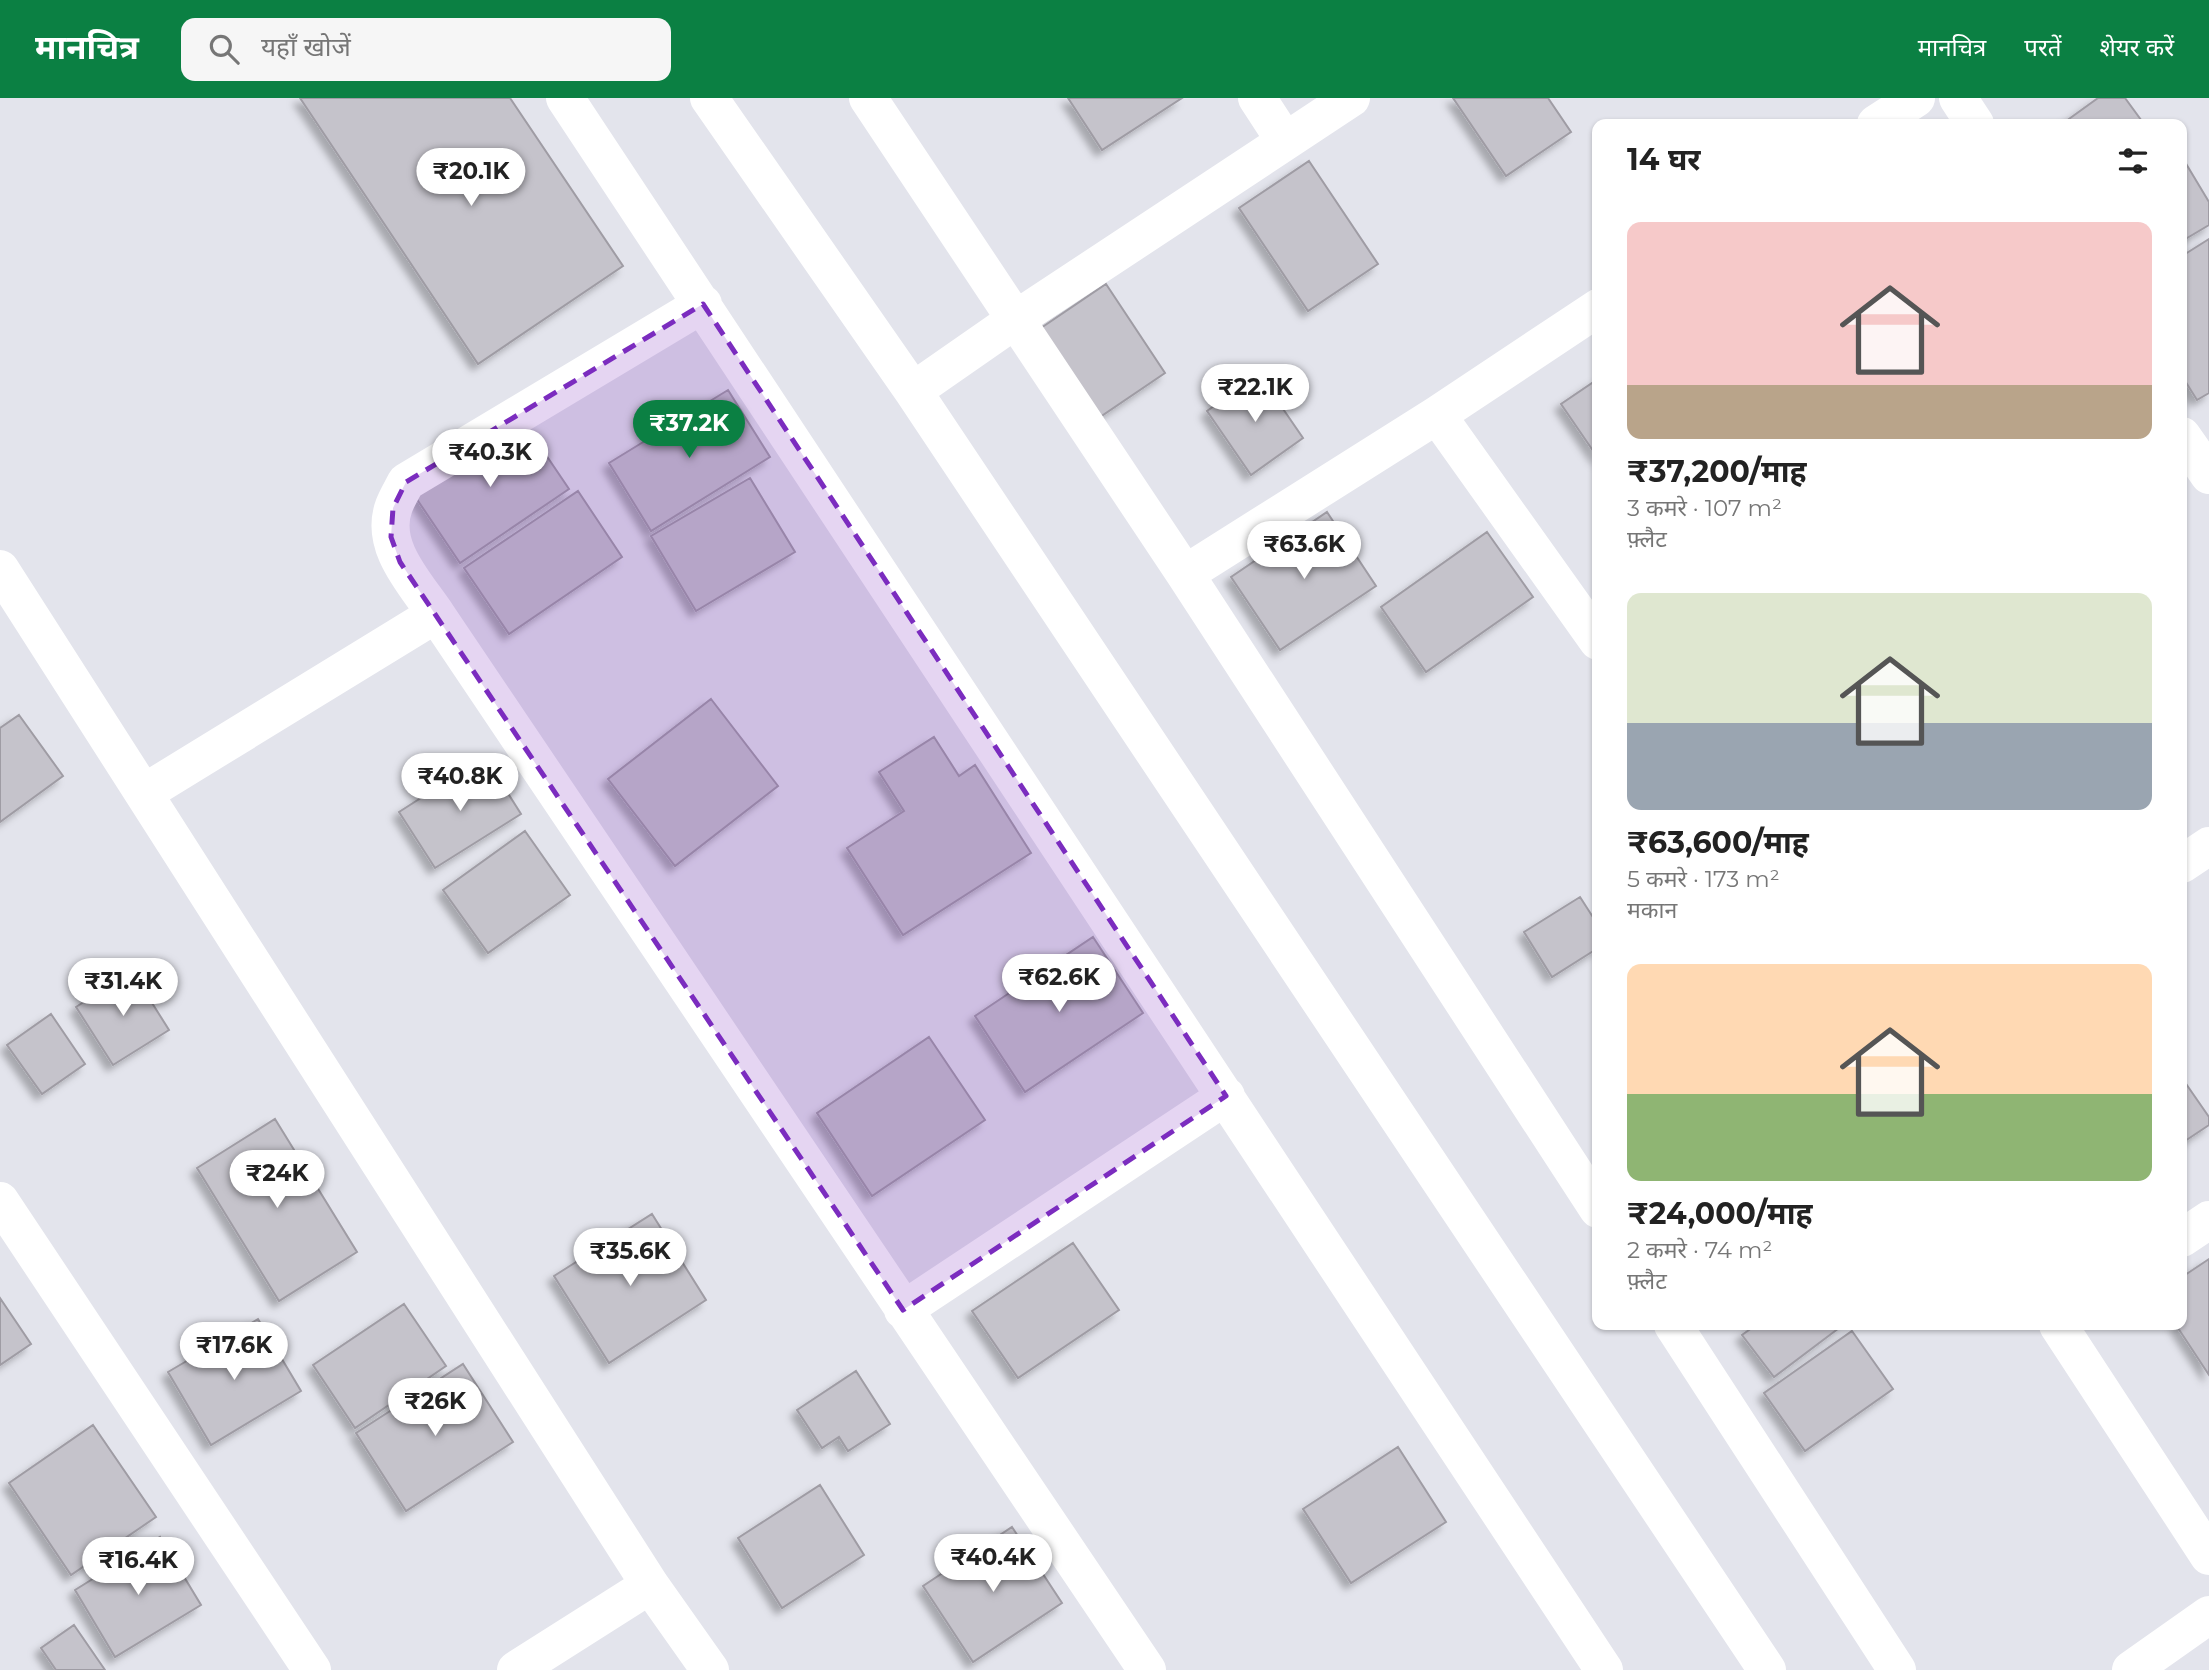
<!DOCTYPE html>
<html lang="hi">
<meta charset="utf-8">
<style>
:root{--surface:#fff;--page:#f6f6f6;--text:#222;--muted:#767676;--accent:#0b8043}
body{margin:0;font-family:Montserrat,"Noto Sans Devanagari",sans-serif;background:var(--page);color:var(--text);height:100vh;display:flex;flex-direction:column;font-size:26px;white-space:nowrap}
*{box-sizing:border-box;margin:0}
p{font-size:23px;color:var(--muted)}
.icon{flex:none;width:38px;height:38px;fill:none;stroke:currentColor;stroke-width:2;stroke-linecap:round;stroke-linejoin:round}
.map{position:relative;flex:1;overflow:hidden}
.panel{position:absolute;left:1592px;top:21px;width:595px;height:1211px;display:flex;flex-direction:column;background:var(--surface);border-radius:14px;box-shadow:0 2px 5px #0004}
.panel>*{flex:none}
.price{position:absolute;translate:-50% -60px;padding:0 16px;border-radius:24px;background:#fff;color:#222;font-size:23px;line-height:46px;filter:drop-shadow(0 2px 4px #0008)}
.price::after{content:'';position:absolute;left:50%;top:42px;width:21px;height:16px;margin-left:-10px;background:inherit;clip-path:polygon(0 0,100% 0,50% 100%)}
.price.active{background:var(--accent);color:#fff}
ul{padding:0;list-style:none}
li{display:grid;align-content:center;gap:14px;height:371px;padding:0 35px}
li span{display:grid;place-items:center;height:217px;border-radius:14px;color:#555}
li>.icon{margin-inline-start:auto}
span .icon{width:126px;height:126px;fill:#fffc;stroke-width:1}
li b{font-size:30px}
h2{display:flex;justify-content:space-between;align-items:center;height:84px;padding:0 35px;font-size:30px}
header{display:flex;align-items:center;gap:42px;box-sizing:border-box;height:98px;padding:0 35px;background:var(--accent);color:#fff}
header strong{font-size:33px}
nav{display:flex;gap:38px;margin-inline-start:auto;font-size:24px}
.search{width:490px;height:63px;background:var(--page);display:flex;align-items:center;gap:18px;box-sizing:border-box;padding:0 24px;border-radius:14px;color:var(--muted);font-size:26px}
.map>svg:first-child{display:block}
</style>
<header>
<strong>मानचित्र</strong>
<div class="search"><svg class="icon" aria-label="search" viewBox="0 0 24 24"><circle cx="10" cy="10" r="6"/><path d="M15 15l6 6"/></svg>यहाँ खोजें</div>
<nav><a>मानचित्र</a><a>परतें</a><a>शेयर करें</a></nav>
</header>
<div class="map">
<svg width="2209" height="1572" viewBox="0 0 2209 1572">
<defs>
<filter id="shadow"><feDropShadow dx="-6" dy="6" stdDeviation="3.5" flood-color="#0004"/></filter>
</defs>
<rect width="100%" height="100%" fill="#e3e4ec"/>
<path fill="#c5c3cb" stroke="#9f9ca4" stroke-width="2" filter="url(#shadow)" d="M300,0H510L623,168L478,266Z
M1068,0H1182L1102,52Z
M1453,0H1548L1571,34L1506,78Z
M2098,0H2125L2144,26H2062Z
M1309,63L1378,166L1308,213L1239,110Z
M2185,64L2209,104V127L2182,143V66Z
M2209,141V295L2197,302L2182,278V158Z
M1106,186L1165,275L1100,319L1041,230Z
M1259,276L1303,340L1251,377L1207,313Z
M1598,281V360L1561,306Z
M728,292L770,359L651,433L609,365Z
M519,317L569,391L460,465L410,391Z
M750,380L795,454L696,513L651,438Z
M578,393L622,459L509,536L464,470Z
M1327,414L1376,488L1280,552L1231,479Z
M1487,434L1533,499L1426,574L1381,509Z
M711,601L778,688L675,768L608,681Z
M19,617L63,678L0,724V630Z
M934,639L959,678L975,667L1031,755L903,837L847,750L904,713L879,674Z
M485,659L521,716L435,770L399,714Z
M525,733L570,797L488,855L443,792Z
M1580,799L1598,827V850L1552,879L1524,834Z
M1093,839L1143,915L1025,994L975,918Z
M132,873L169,932L113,967L76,909Z
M51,916L85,966L42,996L7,947Z
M929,939L985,1022L872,1098L817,1015Z
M2182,980L2209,1019V1027L2182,1045Z
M275,1021L357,1154L279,1203L197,1070Z
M652,1116L706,1202L609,1265L554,1178Z
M1073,1145L1119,1212L1018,1280L972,1213Z
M2209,1161V1277L2176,1227H2182V1179Z
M0,1200L31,1246L0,1267Z
M404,1206L446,1268L355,1330L313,1267Z
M258,1221L301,1293L211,1347L168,1274Z
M1756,1227H1843L1774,1279L1742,1237Z
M1852,1233L1893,1291L1805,1353L1764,1295Z
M463,1266L513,1344L406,1413L356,1335Z
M856,1273L890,1326L848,1353L839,1339L822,1350L797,1312Z
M93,1327L156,1419L71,1477L9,1385Z
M1398,1349L1446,1424L1351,1485L1303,1411Z
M820,1387L864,1457L782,1510L738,1440Z
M1012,1429L1062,1505L973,1564L923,1488Z
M160,1439L201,1507L115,1559L75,1492Z
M74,1527L105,1572H56L41,1550Z"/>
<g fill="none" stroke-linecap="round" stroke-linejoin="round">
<path stroke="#fff" stroke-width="38" d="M565,0L1604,1572
M709,0L913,293L1767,1572
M868,0L1185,476L1598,1111
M1257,0L1285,43
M1958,0L1975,26
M1876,26L1916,0
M913,293L1015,222L1351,0
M1437,317L1598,543
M2182,338L2209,377
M0,471L650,1487L710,1572
M1185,476L1437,317L1598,210
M436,516C415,485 379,448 394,408C397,400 402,392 406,384L703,206
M144,695L436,516L1147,1572
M2182,766L2209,748
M0,1103L312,1572
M2182,1140L2209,1122
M903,1212L1226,998
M1673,1227L1897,1572
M2058,1227L2209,1458
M516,1572L650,1487
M2131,1572L2209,1517"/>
</g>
<path fill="#7b2cbf" fill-opacity="0.2" stroke="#7b2cbf" stroke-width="5" stroke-dasharray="14 9" stroke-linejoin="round" d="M703,206L1226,998L903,1212L400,464L391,439L393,410L406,384Z"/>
</svg>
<b class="price" style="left:471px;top:110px">₹20.1K</b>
<b class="price" style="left:1255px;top:326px">₹22.1K</b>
<b class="price active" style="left:689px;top:362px">₹37.2K</b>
<b class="price" style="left:490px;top:391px">₹40.3K</b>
<b class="price" style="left:1304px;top:483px">₹63.6K</b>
<b class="price" style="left:460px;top:715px">₹40.8K</b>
<b class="price" style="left:1059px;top:916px">₹62.6K</b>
<b class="price" style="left:123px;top:920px">₹31.4K</b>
<b class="price" style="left:277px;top:1112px">₹24K</b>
<b class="price" style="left:630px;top:1190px">₹35.6K</b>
<b class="price" style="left:234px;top:1284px">₹17.6K</b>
<b class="price" style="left:435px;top:1340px">₹26K</b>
<b class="price" style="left:993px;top:1496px">₹40.4K</b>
<b class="price" style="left:138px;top:1499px">₹16.4K</b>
<section class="panel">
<h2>14 घर<svg class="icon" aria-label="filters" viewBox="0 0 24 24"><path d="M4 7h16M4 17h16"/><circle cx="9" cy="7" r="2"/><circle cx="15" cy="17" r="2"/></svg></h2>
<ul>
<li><span style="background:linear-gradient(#f6c9c9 75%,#b9a48a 0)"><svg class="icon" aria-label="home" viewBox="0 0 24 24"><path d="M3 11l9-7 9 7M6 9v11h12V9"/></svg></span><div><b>₹37,200/माह</b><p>3 कमरे · 107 m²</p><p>फ़्लैट</p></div></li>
<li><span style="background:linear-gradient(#dfe7d0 60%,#9aa5b1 0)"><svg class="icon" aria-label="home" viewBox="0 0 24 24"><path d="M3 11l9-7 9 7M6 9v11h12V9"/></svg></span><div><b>₹63,600/माह</b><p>5 कमरे · 173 m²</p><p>मकान</p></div></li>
<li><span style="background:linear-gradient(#ffd9b3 60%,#8fb573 0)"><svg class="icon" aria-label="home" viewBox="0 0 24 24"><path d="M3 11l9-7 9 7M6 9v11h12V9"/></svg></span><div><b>₹24,000/माह</b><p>2 कमरे · 74 m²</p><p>फ़्लैट</p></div></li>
</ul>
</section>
</div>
